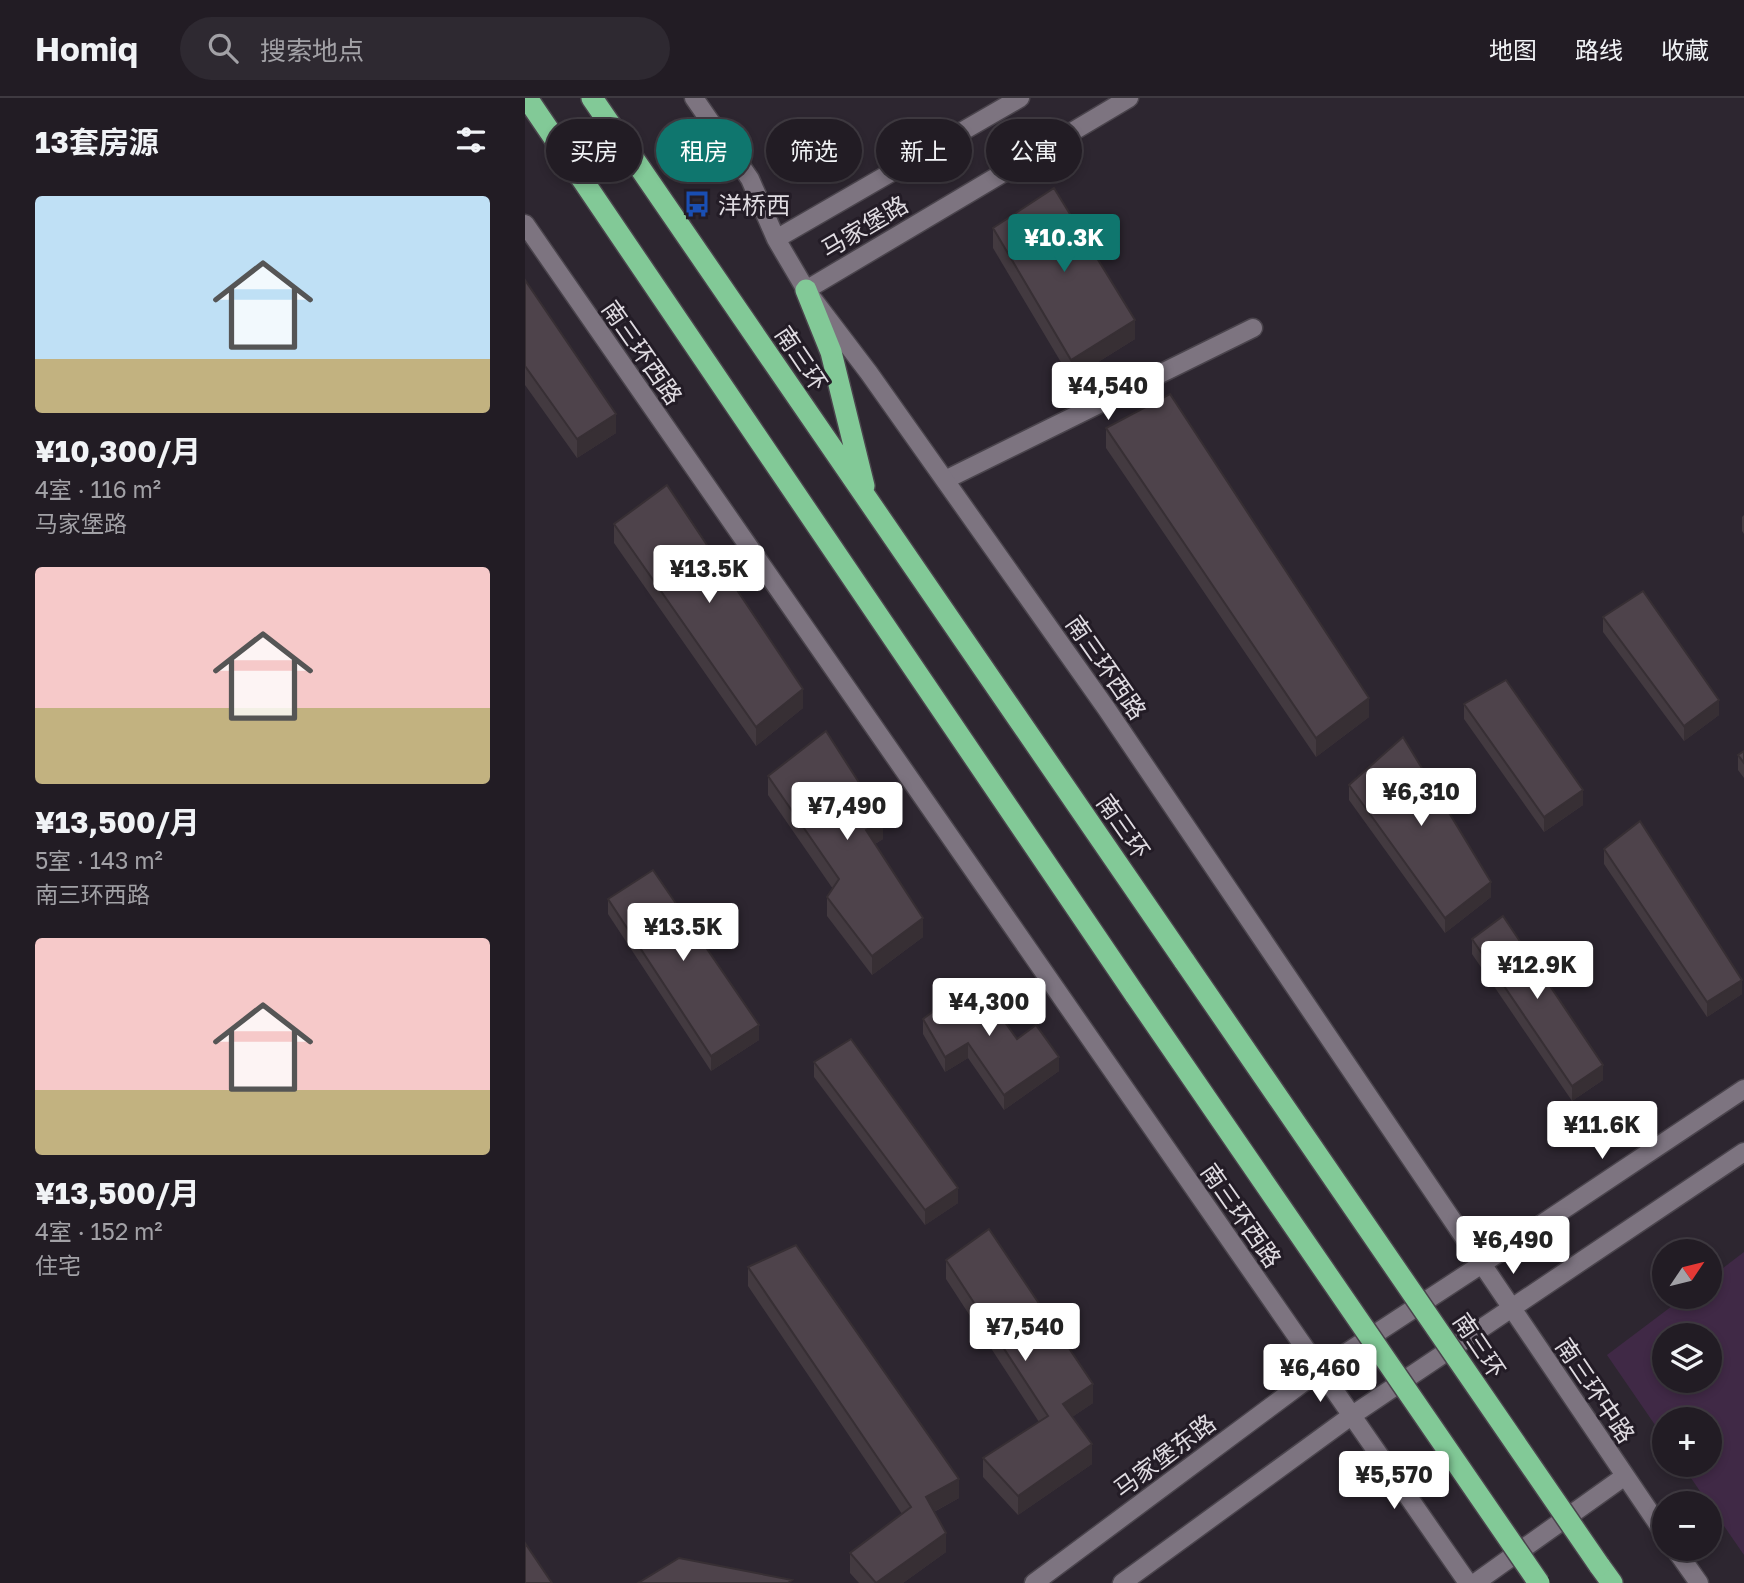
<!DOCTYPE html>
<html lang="zh">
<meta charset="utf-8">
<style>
:root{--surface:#221c24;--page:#2e2931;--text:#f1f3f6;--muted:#a2a1a6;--line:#3f3a41;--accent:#0f766e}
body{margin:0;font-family:"Golos Text","Noto Sans SC",sans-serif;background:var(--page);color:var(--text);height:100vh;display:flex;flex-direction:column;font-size:26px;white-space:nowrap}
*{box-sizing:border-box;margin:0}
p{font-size:23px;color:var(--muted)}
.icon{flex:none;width:38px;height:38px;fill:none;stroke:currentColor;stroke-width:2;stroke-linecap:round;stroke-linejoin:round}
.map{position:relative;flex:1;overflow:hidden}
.sheet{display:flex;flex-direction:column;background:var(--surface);width:525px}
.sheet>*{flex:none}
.hud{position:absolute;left:21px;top:21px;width:665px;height:63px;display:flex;gap:14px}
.needle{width:46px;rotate:55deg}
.tools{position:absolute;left:1127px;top:1141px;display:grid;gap:14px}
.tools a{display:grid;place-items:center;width:70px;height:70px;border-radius:50%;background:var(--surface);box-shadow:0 4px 10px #0003,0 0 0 2px var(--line);font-size:35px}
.price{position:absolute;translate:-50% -60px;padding:0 16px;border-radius:7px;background:#fff;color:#222;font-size:23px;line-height:46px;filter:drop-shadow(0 2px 4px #0008)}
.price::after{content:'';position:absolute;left:50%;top:42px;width:21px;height:16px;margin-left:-10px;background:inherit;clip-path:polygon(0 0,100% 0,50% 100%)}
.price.selected{background:var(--accent);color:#fff}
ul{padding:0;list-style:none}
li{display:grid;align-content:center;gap:14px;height:371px;padding:0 35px}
li span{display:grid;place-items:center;height:217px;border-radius:7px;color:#555}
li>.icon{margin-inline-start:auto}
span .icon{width:126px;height:126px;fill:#fffc;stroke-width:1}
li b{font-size:30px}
h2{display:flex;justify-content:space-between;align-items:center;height:84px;padding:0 35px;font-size:30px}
.chip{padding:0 24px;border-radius:32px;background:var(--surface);box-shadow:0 4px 10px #0003,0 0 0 2px var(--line);font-size:24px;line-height:63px}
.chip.selected{background:var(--accent);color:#fff}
header{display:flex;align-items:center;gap:42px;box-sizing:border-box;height:98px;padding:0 35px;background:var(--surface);border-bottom:2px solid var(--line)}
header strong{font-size:33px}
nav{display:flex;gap:38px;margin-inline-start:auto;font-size:24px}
.search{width:490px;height:63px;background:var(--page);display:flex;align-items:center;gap:18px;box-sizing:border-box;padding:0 24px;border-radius:38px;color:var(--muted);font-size:26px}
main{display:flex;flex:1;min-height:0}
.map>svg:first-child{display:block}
</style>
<header>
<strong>Homiq</strong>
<div class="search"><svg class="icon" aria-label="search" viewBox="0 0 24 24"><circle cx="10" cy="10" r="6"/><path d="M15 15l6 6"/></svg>搜索地点</div>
<nav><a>地图</a><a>路线</a><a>收藏</a></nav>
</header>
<main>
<section class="sheet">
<h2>13套房源<svg class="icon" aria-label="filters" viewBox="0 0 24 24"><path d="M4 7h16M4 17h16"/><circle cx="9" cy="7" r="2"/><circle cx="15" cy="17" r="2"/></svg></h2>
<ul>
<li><span style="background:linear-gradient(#bfe0f5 75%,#c2b280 0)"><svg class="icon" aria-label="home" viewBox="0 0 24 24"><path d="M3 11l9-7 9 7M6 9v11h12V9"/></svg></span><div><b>¥10,300/月</b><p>4室 · 116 m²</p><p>马家堡路</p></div></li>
<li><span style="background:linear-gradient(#f6c9c9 65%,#c2b280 0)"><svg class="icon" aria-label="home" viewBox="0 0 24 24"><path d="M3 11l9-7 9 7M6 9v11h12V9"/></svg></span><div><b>¥13,500/月</b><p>5室 · 143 m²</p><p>南三环西路</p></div></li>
<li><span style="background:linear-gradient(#f6c9c9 70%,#c2b280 0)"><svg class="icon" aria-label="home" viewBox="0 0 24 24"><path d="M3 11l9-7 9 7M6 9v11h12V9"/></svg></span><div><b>¥13,500/月</b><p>4室 · 152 m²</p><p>住宅</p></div></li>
</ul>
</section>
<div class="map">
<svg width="1219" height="1485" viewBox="0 0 1219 1485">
<rect width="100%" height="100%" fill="#2d2630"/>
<path fill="#402946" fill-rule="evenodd" d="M1219,1154V1457L1157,1367H1185V1321H1139V1340L1082,1257L1159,1199H1185V1180ZM1139,1237H1185V1283H1139Z"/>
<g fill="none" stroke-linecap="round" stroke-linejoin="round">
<g stroke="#4a444c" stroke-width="21">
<path id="street" d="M420,382L728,230"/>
</g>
<g stroke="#4a444c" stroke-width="21">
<path id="secondary" d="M169,0L225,81L251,141L281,192L344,275L581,610L1139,1435
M0,126L943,1485
M251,141L495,0
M281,192L604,0
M1150,1451L1174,1485
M509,1485L795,1272L957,1166L1219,991
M597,1485L826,1318L1219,1054
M950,1485L1100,1378"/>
</g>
<g stroke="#4a444c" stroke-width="24">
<path id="highway" d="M2,0L611,898
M67,0L660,864
M281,192L306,254L339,388
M1074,1467L1087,1485"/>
</g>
<use href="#street" stroke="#7d7480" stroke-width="18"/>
<use href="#secondary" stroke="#7d7480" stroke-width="18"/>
<use href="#highway" stroke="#82c997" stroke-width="21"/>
<g stroke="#4a444c" stroke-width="24" stroke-linecap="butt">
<path id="highway-bridge" d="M660,864L1074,1467
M611,898L1014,1485"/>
</g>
<use href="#highway-bridge" stroke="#82c997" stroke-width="21"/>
</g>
<path fill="#433a40" d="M468,130L610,241L546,281L468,150Z
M0,182L91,335L52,360L0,287Z
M581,330L844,619L791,659L581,350Z
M1219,417V436L1217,433V419Z
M89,426L278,610L231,648L89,445Z
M1078,519L1194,617L1159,643L1078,534Z
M939,606L1058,707L1019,734L939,621Z
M1219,653V680L1213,672V657Z
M243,678L358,741L350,746L398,839L347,877L302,818V799L308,791L243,697Z
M824,687L966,799L920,835L824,702Z
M1079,751L1217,896L1182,919L1079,766Z
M83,801L234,942L186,973L83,816Z
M947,841L1078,982L1047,1003L947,856Z
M398,921L492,941L534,973L479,1012L443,960L420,974L398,936Z
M289,964L433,1105L400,1127L289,979Z
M421,1162L568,1305L547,1319L567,1366L493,1417L458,1379V1360L514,1324L421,1181Z
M223,1169L434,1400L409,1414L421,1454L378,1485H334L325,1475V1455L377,1416L223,1188Z"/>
<path fill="#372f34" d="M610,222V241L546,281V262Z
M91,316V335L52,360V341Z
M278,591V610L231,648V629Z
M844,600V619L791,659V640Z
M1194,602V617L1159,643V628Z
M1058,692V707L1019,734V719Z
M358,722V741L341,751V732Z
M966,784V799L920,835V820Z
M398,820V839L347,877V858Z
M1217,882V896L1182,919V904Z
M234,927V942L186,973V958Z
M443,945V960L420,974V959Z
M534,959V973L479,1012V997Z
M1078,967V982L1047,1003V988Z
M433,1090V1105L400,1127V1112Z
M568,1286V1305L538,1325V1306Z
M567,1346V1366L493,1417V1398Z
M434,1381V1400L401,1418V1399Z
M421,1435V1454L378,1485H351Z"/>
<path fill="#4e434b" stroke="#372f34" stroke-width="2" d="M529,90L610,222L546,262L468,130Z
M0,182L91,316L52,341L0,268Z
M645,296L844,600L791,640L581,330Z
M142,387L278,591L231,629L89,426Z
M1118,493L1194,602L1159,628L1078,519Z
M981,582L1058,692L1019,719L939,606Z
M301,633L358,722L341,732L398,820L347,858L302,799L314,781L243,678Z
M878,639L966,784L920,820L824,687Z
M1219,653V665L1213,657Z
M1115,723L1217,882L1182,904L1079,751Z
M128,772L234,927L186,958L83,801Z
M978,818L1078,967L1047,988L947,841Z
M450,882L492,941L511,927L534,959L479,997L443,945L420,959L398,921Z
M326,941L433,1090L400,1112L289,964Z
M464,1131L568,1286L538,1306L567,1346L493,1398L458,1360L523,1318L421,1162Z
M271,1147L434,1381L401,1399L421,1435L351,1485L325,1455L386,1409L223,1169Z
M0,1445L27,1485H0Z
M154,1460L267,1482L263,1485H113Z"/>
<defs>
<g id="bus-bare" transform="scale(2.1)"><path d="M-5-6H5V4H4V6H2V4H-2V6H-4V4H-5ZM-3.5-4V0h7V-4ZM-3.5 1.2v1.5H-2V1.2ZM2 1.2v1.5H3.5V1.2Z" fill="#1a4fb4" stroke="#231c26" stroke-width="2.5" paint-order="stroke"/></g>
</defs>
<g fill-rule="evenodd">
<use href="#bus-bare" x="172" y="106"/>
</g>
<g text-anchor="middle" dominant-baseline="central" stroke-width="6" stroke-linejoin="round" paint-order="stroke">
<g font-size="24" fill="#dfdbe1" stroke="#231c26" text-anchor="start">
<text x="193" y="106">洋桥西</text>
</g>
<g font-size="24" fill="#dfdbe1" stroke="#231c26">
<text transform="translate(339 128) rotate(-31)">马家堡路</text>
<text transform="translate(118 254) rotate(55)">南三环西路</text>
<text transform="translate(277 260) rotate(56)">南三环</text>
<text transform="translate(582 569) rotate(55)">南三环西路</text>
<text transform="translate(599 728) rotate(55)">南三环</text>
<text transform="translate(717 1117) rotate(55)">南三环西路</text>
<text transform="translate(955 1247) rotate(56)">南三环</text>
<text transform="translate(1071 1292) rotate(56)">南三环中路</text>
<text transform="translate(639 1357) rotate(-37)">马家堡东路</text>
</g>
</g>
</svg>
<div class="tools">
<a><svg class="needle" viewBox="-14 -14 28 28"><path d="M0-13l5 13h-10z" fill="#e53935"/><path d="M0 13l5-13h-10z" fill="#a2a1a6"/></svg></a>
<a><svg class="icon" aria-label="layers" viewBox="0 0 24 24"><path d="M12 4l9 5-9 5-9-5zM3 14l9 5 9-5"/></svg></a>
<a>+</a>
<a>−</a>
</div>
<b class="price selected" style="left:539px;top:176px">¥10.3K</b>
<b class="price" style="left:583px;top:324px">¥4,540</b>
<b class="price" style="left:184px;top:507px">¥13.5K</b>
<b class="price" style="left:896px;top:730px">¥6,310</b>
<b class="price" style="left:322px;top:744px">¥7,490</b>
<b class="price" style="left:158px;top:865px">¥13.5K</b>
<b class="price" style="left:1012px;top:903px">¥12.9K</b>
<b class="price" style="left:464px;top:940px">¥4,300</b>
<b class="price" style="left:1077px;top:1063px">¥11.6K</b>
<b class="price" style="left:988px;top:1178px">¥6,490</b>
<b class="price" style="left:500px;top:1265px">¥7,540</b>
<b class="price" style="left:795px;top:1306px">¥6,460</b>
<b class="price" style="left:869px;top:1413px">¥5,570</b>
<div class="hud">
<a class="chip">买房</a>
<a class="chip selected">租房</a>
<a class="chip">筛选</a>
<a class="chip">新上</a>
<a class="chip">公寓</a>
</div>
</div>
</main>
